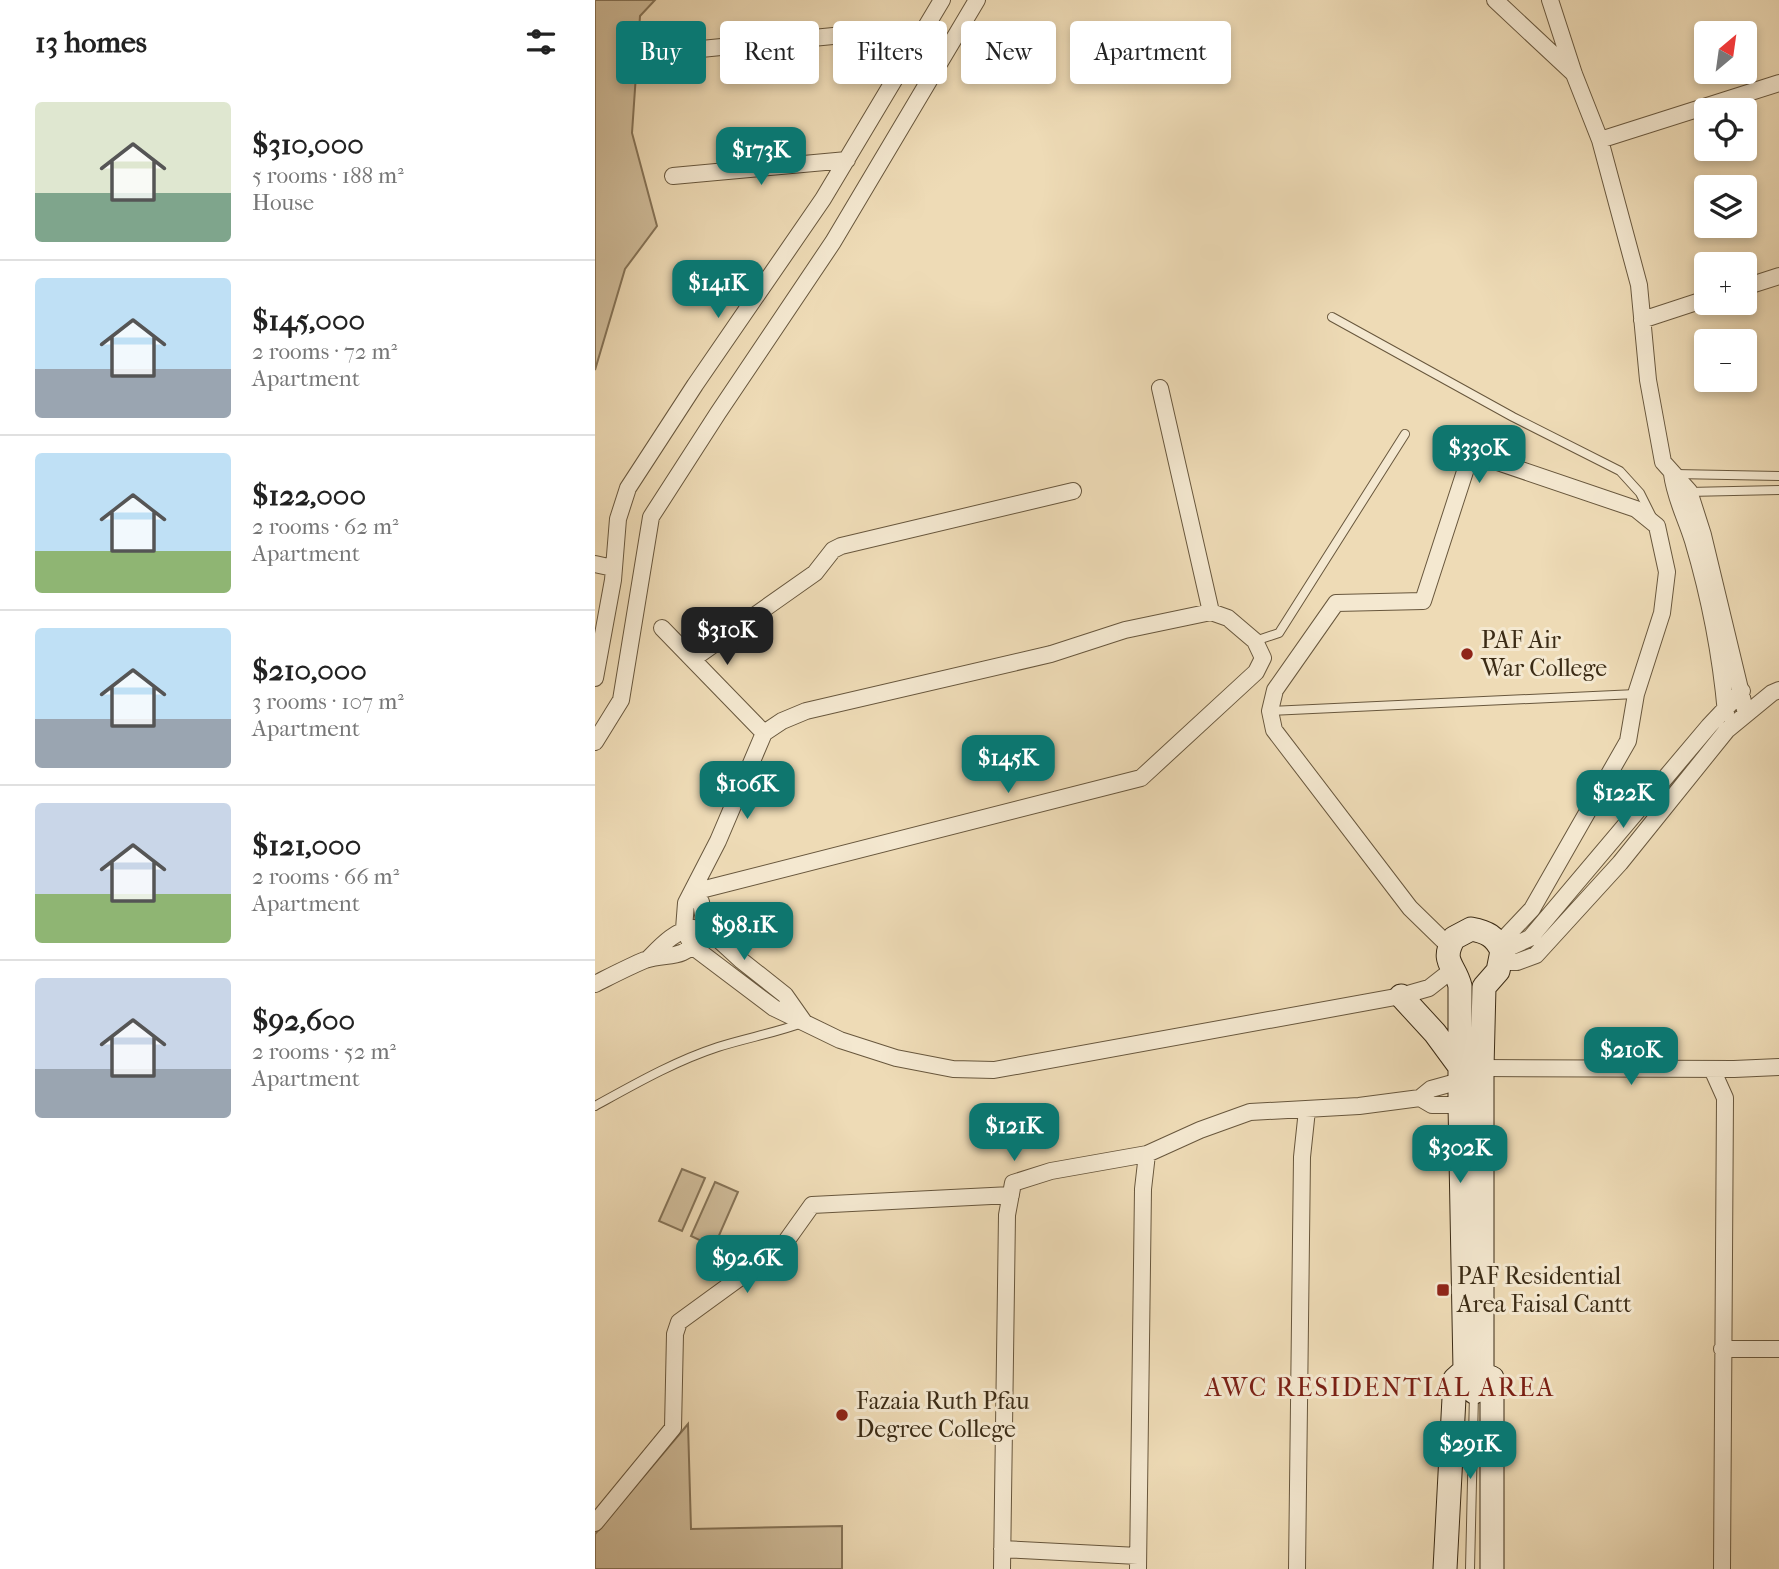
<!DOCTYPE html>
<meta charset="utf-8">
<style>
:root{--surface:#fff;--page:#f2f2f2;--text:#222;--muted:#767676;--line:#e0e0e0;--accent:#0f766e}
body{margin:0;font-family:"IM FELL French Canon",serif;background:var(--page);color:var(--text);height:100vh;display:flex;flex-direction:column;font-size:26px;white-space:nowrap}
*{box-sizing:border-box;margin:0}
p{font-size:23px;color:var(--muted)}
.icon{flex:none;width:38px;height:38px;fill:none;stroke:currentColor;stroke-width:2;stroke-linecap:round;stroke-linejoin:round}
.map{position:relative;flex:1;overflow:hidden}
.panel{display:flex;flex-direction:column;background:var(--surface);width:595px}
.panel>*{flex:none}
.banner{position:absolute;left:21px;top:21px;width:665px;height:63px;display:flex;gap:14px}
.needle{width:46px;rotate:29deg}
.buttons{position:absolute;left:1099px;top:21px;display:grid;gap:14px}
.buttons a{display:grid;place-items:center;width:63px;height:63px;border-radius:7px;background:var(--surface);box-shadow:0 4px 10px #0003;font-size:35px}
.price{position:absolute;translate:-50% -60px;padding:0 16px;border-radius:14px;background:var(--accent);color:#fff;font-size:23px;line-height:46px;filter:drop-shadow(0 2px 4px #0008)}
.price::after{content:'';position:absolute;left:50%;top:42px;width:21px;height:16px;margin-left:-10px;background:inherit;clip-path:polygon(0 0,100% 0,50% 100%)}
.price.on{background:#222;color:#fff}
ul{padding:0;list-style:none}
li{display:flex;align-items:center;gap:21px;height:175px;padding:0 35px}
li+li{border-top:2px solid var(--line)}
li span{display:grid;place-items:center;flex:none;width:196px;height:140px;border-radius:7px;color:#555}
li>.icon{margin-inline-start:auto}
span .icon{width:84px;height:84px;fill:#fffc;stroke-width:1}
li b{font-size:30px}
h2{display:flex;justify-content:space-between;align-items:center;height:84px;padding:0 35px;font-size:30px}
.pill{padding:0 24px;border-radius:7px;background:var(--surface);box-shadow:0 4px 10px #0003;font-size:24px;line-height:63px}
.pill.on{background:var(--accent);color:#fff}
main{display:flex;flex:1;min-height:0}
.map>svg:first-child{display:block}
</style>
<main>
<section class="panel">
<h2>13 homes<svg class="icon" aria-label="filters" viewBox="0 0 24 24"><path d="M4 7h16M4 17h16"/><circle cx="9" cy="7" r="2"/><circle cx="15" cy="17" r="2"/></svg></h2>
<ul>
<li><span style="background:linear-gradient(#dfe7d0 65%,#7fa58c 0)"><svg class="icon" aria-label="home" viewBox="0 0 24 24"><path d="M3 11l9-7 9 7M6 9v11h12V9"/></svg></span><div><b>$310,000</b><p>5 rooms · 188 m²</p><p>House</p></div></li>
<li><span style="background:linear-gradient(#bfe0f5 65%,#9aa5b1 0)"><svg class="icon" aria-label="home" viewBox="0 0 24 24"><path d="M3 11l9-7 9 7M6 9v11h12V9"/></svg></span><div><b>$145,000</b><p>2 rooms · 72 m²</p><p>Apartment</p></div></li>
<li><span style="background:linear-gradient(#bfe0f5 70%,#8fb573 0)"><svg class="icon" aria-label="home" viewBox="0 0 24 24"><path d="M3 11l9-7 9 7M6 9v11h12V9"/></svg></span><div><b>$122,000</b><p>2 rooms · 62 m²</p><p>Apartment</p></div></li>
<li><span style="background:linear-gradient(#bfe0f5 65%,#9aa5b1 0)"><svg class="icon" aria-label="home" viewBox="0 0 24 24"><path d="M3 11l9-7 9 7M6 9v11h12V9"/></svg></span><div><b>$210,000</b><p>3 rooms · 107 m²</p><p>Apartment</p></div></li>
<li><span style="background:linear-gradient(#c9d6e8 65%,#8fb573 0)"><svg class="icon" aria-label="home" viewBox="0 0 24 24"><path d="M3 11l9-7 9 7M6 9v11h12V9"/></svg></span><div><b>$121,000</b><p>2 rooms · 66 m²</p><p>Apartment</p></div></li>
<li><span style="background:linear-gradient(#c9d6e8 65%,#9aa5b1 0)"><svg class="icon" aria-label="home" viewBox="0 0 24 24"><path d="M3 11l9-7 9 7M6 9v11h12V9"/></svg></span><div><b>$92,600</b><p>2 rooms · 52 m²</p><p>Apartment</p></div></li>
</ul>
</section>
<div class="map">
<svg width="1184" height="1569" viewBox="0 0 1184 1569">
<rect width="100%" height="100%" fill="#eedbb6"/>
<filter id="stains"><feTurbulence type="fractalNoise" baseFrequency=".00286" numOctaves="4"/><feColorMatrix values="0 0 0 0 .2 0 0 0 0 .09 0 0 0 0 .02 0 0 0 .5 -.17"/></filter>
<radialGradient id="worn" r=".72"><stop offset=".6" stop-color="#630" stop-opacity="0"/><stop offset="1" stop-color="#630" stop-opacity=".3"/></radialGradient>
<path fill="#d0bd9b" stroke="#867458" stroke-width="2" d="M0,0H60L45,16L37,133L62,226L30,269L0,370Z
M87,1169L110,1178L87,1231L64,1221Z
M120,1182L143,1192L119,1247L96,1236Z
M93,1424L96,1529L247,1526V1569H0V1534Z"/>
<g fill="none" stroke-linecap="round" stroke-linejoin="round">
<g stroke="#68573d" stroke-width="10">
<path id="lane" d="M737,317L918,417L1025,471L1045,493L1057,517
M1080,474L1184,476
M1093,492L1184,490
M660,641L684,633L810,434
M675,711L1041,694
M0,1106C40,1084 80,1061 123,1047C151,1038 180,1033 207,1023
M875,1569L879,1394"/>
</g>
<g stroke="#68573d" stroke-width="18">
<path id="street" d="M900,0L977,72
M955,0L979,74L1005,140L1044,285L1053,380L1068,462L1094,491L1108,535L1151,714
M76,52L299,30L325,36
M1005,140L1184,83
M78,176L252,160
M1150,287L1184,276
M1047,320L1111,299
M565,388L616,612
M1077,474C1080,498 1091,518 1098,541C1114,595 1126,657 1131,713
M0,564L18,568
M67,628L169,733
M98,659L220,573L238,550L246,546L478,491
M0,678L18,580L23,519L33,488L100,385L228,199L347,0
M0,742L26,700L56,517L123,413L238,242L382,0
M98,892L546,778L661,672L668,658L660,641L633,618L616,612L530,630L456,654L211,711L187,721L169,733L123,841L91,903L89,929L97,946L179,1008L245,1040L301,1058L358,1069L399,1070L806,996L834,988L857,970
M98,892L106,902L110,927L147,961L190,995L209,1022
M854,946L815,908L679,730L675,711L680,690L741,603L828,601L876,453L1041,509L1062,526L1072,572L1067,613L1041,694L1033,741L937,909L904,944
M907,951L935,938L1114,726L1147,691
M53,959C66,946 80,930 99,928
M906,962H922L941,955L1025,863L1132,730L1177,693L1184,690
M0,984C16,976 33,967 50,960C73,952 87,962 103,938
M887,1068L1139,1069L1184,1067
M1117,1069L1130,1098L1127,1569
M825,1098L837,1105H865
M1127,1349H1184
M0,1523L78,1428L80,1334L84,1322L187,1247L217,1205L416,1195
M407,1549L543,1556
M407,1569L412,1215L418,1183L456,1171L552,1154L605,1130L655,1112L764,1106L825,1098L836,1089L865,1081
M543,1569L548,1189L552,1154
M702,1569L707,1157L712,1110"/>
</g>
<g stroke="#3b2b15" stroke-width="25">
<path id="secondary" d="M876,929C892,932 900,936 907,951L903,971L889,987L887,1068V1374L879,1392L870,1370L865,1105V986C860,965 845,962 859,938Z
M806,996L840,1033L865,1067
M887,1374L897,1378V1569
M850,1569L860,1379L870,1370"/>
</g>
<use href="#lane" stroke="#f4e8d0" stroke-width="8"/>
<use href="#street" stroke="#f4e8d0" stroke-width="16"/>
<use href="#secondary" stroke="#f4e8d0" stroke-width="23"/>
</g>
<g fill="#8f2418" stroke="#f4e8d0" stroke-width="2.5">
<circle cx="872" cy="654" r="7"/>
<rect x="841" y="1283" width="14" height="14" rx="3.5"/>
<circle cx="247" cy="1415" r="7"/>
</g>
<g text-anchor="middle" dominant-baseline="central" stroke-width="6" stroke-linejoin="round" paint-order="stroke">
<g font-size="24" fill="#3b2b15" stroke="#f4e8d0" text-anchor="start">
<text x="886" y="640">PAF Air<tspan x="886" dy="28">War College</tspan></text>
<text x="862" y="1276">PAF Residential<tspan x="862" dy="28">Area Faisal Cantt</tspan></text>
<text x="261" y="1401">Fazaia Ruth Pfau<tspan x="261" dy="28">Degree College</tspan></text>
</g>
<g font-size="26" letter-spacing="2" fill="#7a1f14" stroke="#f4e8d0">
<text x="785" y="1387">AWC RESIDENTIAL AREA</text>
</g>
</g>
<rect width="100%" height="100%" filter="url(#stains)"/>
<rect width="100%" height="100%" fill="url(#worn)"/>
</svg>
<div class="buttons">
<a><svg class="needle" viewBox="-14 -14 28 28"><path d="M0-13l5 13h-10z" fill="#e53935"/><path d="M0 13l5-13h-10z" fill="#767676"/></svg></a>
<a><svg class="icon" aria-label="locate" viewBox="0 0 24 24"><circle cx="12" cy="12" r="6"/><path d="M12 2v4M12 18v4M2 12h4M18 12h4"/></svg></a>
<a><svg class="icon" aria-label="layers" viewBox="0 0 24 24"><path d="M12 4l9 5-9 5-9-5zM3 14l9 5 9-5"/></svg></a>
<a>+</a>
<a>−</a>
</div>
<b class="price" style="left:166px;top:187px">$173K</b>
<b class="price" style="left:123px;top:320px">$141K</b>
<b class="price" style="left:884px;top:485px">$330K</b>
<b class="price on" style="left:132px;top:667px">$310K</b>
<b class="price" style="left:413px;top:795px">$145K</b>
<b class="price" style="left:152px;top:821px">$106K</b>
<b class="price" style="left:1028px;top:830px">$122K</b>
<b class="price" style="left:149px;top:962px">$98.1K</b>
<b class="price" style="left:1036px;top:1087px">$210K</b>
<b class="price" style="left:419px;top:1163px">$121K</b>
<b class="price" style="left:865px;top:1185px">$302K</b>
<b class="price" style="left:152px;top:1295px">$92.6K</b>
<b class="price" style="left:875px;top:1481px">$291K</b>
<div class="banner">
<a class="pill on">Buy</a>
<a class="pill">Rent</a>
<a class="pill">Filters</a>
<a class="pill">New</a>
<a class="pill">Apartment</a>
</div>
</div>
</main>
